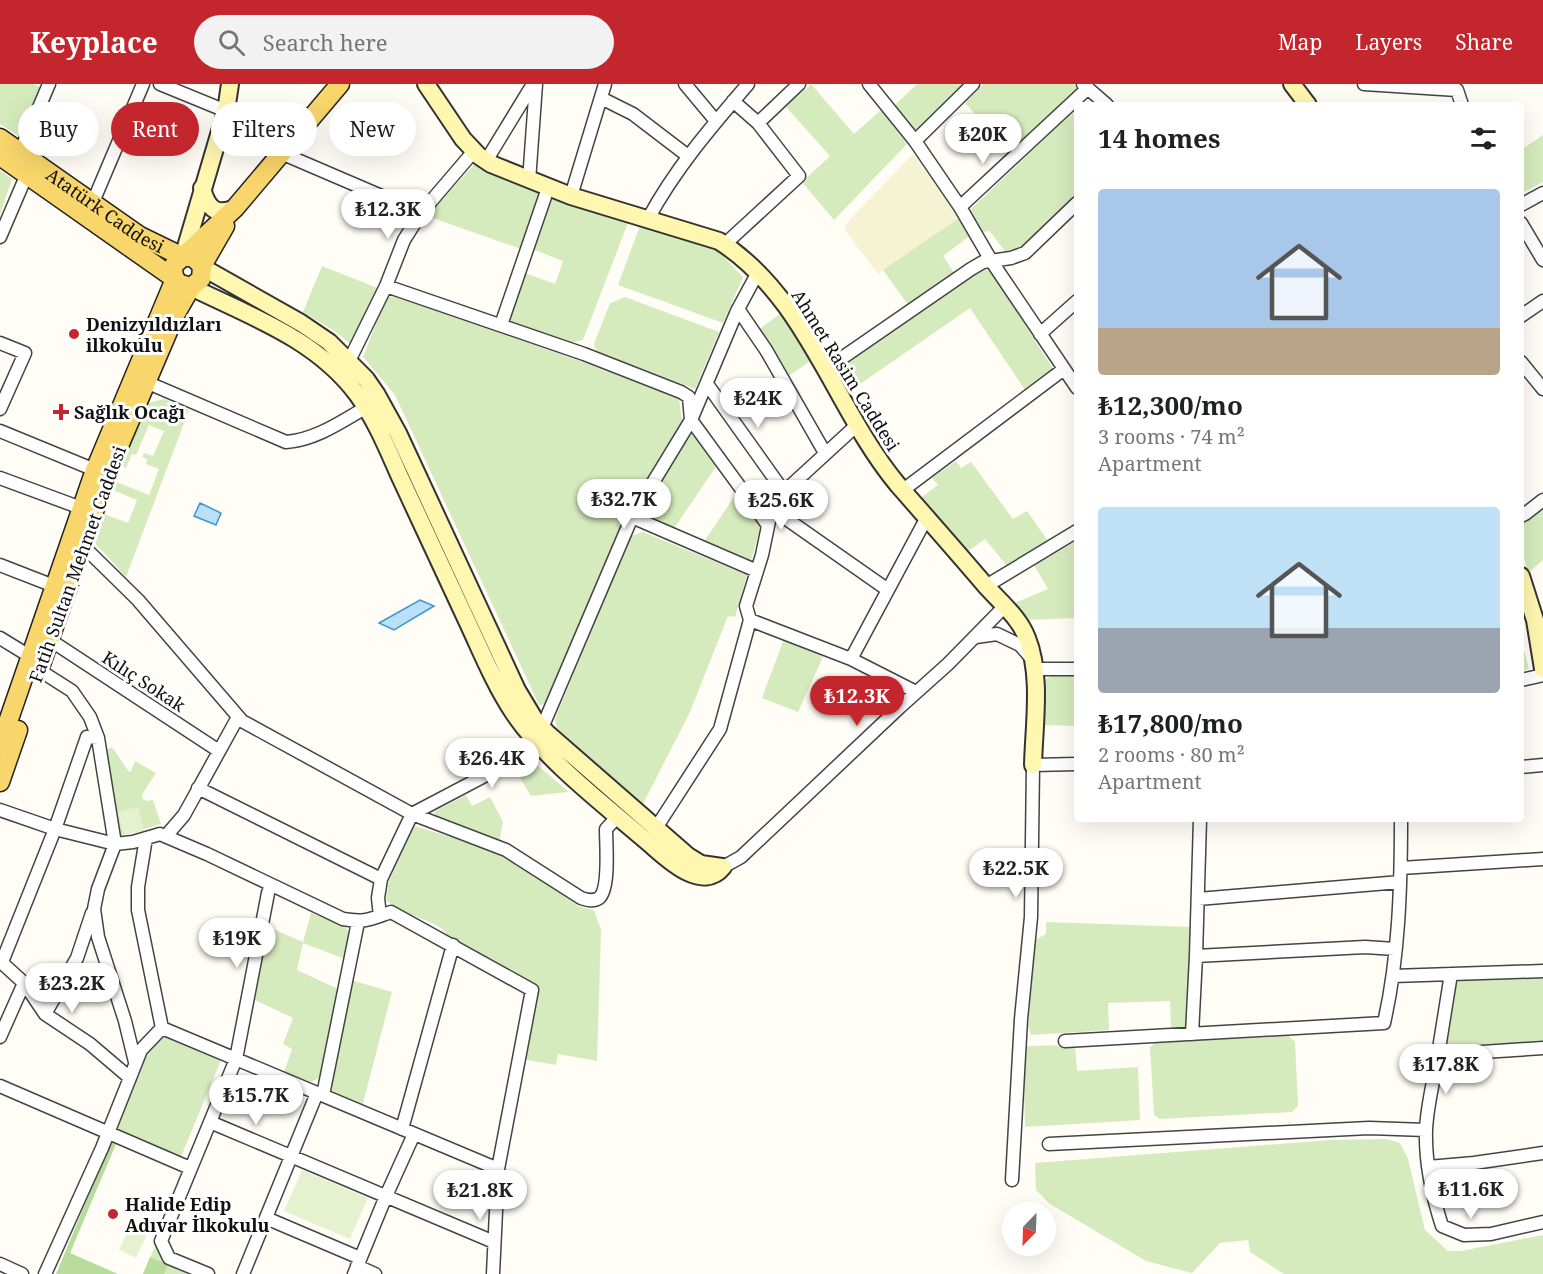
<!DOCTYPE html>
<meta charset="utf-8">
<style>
:root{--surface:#fff;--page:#f2f2f2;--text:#202124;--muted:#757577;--accent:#c4262e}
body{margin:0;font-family:"Noto Serif",serif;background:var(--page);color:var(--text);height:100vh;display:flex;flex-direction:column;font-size:22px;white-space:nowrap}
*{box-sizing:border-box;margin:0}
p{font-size:20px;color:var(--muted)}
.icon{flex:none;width:33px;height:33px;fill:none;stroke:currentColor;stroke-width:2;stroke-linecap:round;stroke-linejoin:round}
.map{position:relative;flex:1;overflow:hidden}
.side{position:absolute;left:1074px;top:18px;width:450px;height:720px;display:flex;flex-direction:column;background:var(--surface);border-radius:6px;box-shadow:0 6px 24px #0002}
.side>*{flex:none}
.hud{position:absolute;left:18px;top:18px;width:570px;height:54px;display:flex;gap:12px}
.needle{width:39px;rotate:203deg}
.fabs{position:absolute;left:1002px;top:1118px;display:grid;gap:12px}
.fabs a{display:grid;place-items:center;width:54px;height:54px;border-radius:50%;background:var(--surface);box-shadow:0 6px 24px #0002;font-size:30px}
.price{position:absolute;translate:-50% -51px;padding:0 14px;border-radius:21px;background:#fff;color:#222;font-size:20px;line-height:39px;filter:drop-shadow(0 2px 3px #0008)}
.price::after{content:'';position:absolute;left:50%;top:36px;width:18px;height:14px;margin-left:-9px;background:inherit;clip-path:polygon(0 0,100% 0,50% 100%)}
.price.active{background:var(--accent);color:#fff}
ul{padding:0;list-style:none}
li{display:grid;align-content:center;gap:12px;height:318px;padding:0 24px}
li span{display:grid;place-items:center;height:186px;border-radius:6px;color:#555}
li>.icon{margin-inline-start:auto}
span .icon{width:108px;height:108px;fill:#fffc;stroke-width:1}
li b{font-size:26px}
h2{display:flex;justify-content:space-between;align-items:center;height:72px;padding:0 24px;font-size:26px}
.chip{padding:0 21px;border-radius:27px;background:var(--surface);box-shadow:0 6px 24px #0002;font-size:21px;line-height:54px}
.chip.active{background:var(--accent);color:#fff}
header{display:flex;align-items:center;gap:36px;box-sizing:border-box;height:84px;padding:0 30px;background:var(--accent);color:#fff}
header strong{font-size:28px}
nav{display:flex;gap:33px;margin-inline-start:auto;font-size:21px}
.search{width:420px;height:54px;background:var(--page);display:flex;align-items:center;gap:15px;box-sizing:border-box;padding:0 21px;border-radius:33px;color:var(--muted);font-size:22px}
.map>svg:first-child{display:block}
</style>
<header>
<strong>Keyplace</strong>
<div class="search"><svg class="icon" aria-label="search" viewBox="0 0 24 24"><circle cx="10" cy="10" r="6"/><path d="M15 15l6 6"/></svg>Search here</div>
<nav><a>Map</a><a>Layers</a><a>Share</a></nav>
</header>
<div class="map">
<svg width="1543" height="1190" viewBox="0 0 1543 1190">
<rect width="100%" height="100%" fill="#fffdf5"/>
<path fill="#f6f3d4" d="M913,70L959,134L878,190L844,145L851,134Z"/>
<path fill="#d5ebbd" d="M0,0H33L41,3L20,53L0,40Z
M811,0L854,50L881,26L907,60L834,136L802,98L830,72L786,23Z
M917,0H965L915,48L895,21Z
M983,0H1073L1079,5L1011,69L965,19Z
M1077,24V112L1027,160L1006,169L990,147L981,148L971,132L970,126Z
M1543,51V98L1521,110V66Z
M474,81L540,108L521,165L427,132Z
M0,86L12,95L0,131Z
M551,111L629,136L583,256L571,259L510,238L525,189L555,200L563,177L532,165Z
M959,134L971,151L943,172L955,190L909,222L883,186Z
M641,139L717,166L743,193L723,239L618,201Z
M322,182L380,205L354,263L336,248L303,228Z
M983,185L991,187L1053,285L1025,306L970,224L847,309L834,288Z
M393,212L580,277L679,315L682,336L626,429L545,620L539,621L395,311L363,273L386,214Z
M625,213L719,248L695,305L596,267L594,260L610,219Z
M780,230L812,276L787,293L758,246Z
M164,315L189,326L126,493L94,458L104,430L128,439L137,416L113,406L117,398L149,411L159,385L146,380L147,375L142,373L144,369L153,372L164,347L149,341L136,371L132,370L126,384L122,382L148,319Z
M695,350L717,381L673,446L643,433V426L691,351Z
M956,377L961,384L971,378L1013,435L1027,427L1048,457L1007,482L985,455L967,468L919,415L938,401L932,394Z
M738,407L760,437V445L750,480L703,459Z
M1543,422V476L1528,489L1521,461V439Z
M643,448L747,491L735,533L728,532L690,628L643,720L557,644L555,635L631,452Z
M1077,457V534L1026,536L1015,519L1048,505L1034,481Z
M784,555L823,569L822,575L798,628L762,614Z
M1521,555L1529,585L1521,587Z
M1052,591H1077V642L1044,641L1045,596Z
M112,663L129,688L131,687L135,677L156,689L143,709L142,714L147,717L153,716L161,740L120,752L103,669Z
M523,679L537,681L569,708L531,712L514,684Z
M466,711L472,722L490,713L503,738L499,759L434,735L435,727Z
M414,742L504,769L578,822L594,826L601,846L597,977L558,970L556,981L522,975L535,902L450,854C439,834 402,833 386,816L389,797Z
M311,829L346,843L350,850L345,875L303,859L297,886L338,905L320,993L311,998L284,988L292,965L283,960L293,934L255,916L268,843L303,858Z
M1046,838L1190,843L1187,943H1171L1170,917L1108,919L1109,946L1031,951L1028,942L1035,856L1046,850Z
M1543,893V958L1444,967L1456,895Z
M351,896L392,908L362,1023L333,1010L330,995Z
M1289,952L1295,958L1298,1022L1292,1028L1160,1035L1154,1031L1150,963L1156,958Z
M162,953H170L221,976L180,1075L114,1045C124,1020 137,966 162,953Z
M1075,961L1077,987L1138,983L1140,1036L1025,1043L1024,997L1027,962Z
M1387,1055L1400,1059L1408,1075L1425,1146L1448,1167H1461L1543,1151V1190H1284L1250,1168L1248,1156L1220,1159L1192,1189L1146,1177L1050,1120L1036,1106L1035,1079L1331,1056Z
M157,1158L195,1190H143Z"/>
<path fill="#b9dc9c" d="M111,1058L116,1060L70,1169L118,1190H56Z
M150,1173L168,1181L164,1190H143Z"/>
<path fill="#e6f2cf" d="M138,723L144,747L124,751L118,728Z
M302,1086L368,1114L350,1155L284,1127Z
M133,1134L151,1142L136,1174L119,1166Z"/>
<path fill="#b9e0f7" stroke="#3f96cf" stroke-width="1.5" d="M200,419L221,429L216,441L194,432Z
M420,516L434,522L394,546L379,539Z"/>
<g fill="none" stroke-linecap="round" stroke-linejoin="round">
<g stroke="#444" stroke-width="15">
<path id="street" d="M160,0L226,27
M685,0L715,36
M869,0L915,57L960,123
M1083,0L1107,21
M1364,0L1457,6L1462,21
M601,14L633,30L688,72
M758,39L799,0
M915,57L973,0
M20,68L49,0
M281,69L421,129
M486,77L533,0
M529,97L536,0
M571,112L605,0
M93,118L143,0
M1521,121L1543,109
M648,135C675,85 711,43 748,0
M1521,139L1543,176
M0,153L27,90
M724,161L799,92L758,39L733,17
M386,202L584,270L681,308L689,313L691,336L767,440
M738,225L766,266L825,369
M1521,232L1543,217
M501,241L548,104
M1040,250L1077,217
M0,259L25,269L0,325
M349,277L386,202L404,156L421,129L474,67
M1521,278L1543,305
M826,285L971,185L983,178L1011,174L1025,169L1077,119
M146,298L286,358C315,356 341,338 365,324
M707,300L784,408
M1077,304L992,178L960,123L1088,4
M0,347L95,386
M0,394L81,424
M903,406L1064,285
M771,424L888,506
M1521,432L1525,430L1543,416
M82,461L138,516L242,637L412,730L506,766L581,814C587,816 593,818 599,814C610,805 606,760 606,745L618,732
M0,481L54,502
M757,487L632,433L691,336L737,227L757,190
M986,502L1077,447
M750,536L851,575L916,608
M976,553L997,550L1020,561L1032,575
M0,554L31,573
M50,556L219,667
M851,575L927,433
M1036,585H1077
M39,586L72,607L90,633L98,654L115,760L98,805L94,825L98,853L125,937L135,978
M1521,596L1543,591
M1521,683L1543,681
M198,704L381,795
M0,726L55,745L115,760L133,758L160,750L207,770L343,835C366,839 370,835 391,828L532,906L498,1085L493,1190
M656,744L720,645L750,536L746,522L762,471L773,418L858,340
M166,752L184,731L238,633
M146,754L138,803V826L162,944
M723,783L741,773L900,623L948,580L1005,522
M1401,784L1543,775
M1198,815L1400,798
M380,832L378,814L381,795L412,730L509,679L535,656L542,644L632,433
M1196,872L1365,863L1395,865
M0,877L24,899L45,930L90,960L130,994
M2,878L55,745L87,653L98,654
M1451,890L1438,971L1543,964
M1393,892L1543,887
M45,930L77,874L92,829
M162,944L498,1085
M1192,950L1196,872L1200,735
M0,953L24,899
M1065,957L1384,939C1399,873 1401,803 1401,735
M1438,971C1434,996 1427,1021 1426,1046C1425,1078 1432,1111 1442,1142L1464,1151L1491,1150L1543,1138
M0,1002L190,1084
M323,1011L358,838
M210,1038L494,1158
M402,1045L453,861
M1049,1060L1369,1044L1426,1046
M1428,1083L1474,1079L1543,1069
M1012,1096L1021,935L1031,833L1033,681L1077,680
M266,1134L360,1174
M0,1180L22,1190
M357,1182L375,1190
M45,1190L102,1064L141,966L162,944
M208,1190L169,1174L161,1157L236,975L268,809L271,801
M243,1190L317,1009
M354,1190L386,1112L414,1050"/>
</g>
<g stroke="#333" stroke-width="20">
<path id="secondary" d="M426,0L463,55L479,72L491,80L571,112L719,157C807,213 834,324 898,401C927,434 956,467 985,501C999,517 1019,533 1027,554C1042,591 1034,641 1033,681
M1292,0L1308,21
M202,104C207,123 215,133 235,124
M183,173L226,27L230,0
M202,183L301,239L329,258L366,295L377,311L398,349L517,606L535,636L547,649L688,772L701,780L722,783
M191,203C250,232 316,255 357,310C376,336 388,366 401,395C423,443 446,491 468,539C482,569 495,601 513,628C545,676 606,722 650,760C667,775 702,809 723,783
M1521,492L1535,536L1543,585"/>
</g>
<g stroke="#222" stroke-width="21">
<g id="primary">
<path id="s1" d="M0,54L140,152L183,173"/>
<path d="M0,72L175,195L180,200L191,203L201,195L202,182L193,173H183"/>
<path d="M202,182L225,142"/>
<path d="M40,583L107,390L175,231L191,203"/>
<path d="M0,661L95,386L175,195L173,188L174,181L235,124L340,0"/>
<path d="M0,698L18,646"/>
</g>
</g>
<use href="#street" stroke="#fff" stroke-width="12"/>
<use href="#secondary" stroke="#fff6b0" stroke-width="16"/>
<use href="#primary" stroke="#f9d66b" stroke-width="18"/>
</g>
<g fill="#c4262e" stroke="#fff" stroke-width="2">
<circle cx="74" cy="250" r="6"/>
<path d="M58 319h6v6h6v6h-6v6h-6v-6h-6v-6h6z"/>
<circle cx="113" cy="1130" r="6"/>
</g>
<g text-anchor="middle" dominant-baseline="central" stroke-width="6" stroke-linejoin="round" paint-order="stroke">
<g font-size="18" fill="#111" stroke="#fff">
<text stroke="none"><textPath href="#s1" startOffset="128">Atatürk Caddesi</textPath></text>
<text transform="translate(846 286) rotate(58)">Ahmet Rasim Caddesi</text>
<text transform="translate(77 480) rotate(-70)">Fatih Sultan Mehmet Caddesi</text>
<text transform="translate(144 597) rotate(33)">Kılıç Sokak</text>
</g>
<g font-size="18" font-weight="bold" fill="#111" stroke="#fff" text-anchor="start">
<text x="86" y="240">Denizyıldızları<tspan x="86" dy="21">ilkokulu</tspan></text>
<text x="74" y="328">Sağlık Ocağı</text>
<text x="125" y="1120">Halide Edip<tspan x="125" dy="21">Adıvar İlkokulu</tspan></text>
</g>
</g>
</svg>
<div class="fabs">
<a><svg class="needle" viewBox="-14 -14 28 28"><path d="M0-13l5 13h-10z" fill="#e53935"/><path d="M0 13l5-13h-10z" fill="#757577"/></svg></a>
</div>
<b class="price" style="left:983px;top:81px">₺20K</b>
<b class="price" style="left:388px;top:156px">₺12.3K</b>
<b class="price" style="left:758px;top:345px">₺24K</b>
<b class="price" style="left:624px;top:446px">₺32.7K</b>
<b class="price" style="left:781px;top:447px">₺25.6K</b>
<b class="price active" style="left:857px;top:643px">₺12.3K</b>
<b class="price" style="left:492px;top:705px">₺26.4K</b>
<b class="price" style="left:1016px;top:815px">₺22.5K</b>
<b class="price" style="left:237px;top:885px">₺19K</b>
<b class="price" style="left:72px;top:930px">₺23.2K</b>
<b class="price" style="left:1446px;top:1011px">₺17.8K</b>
<b class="price" style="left:256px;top:1042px">₺15.7K</b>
<b class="price" style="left:1471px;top:1136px">₺11.6K</b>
<b class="price" style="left:480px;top:1137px">₺21.8K</b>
<div class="hud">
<a class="chip">Buy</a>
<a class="chip active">Rent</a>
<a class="chip">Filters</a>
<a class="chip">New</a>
</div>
<section class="side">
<h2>14 homes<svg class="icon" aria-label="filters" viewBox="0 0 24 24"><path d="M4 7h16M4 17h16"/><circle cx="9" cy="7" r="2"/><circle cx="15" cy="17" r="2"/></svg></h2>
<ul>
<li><span style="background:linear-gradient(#a9c7e8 75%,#b9a48a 0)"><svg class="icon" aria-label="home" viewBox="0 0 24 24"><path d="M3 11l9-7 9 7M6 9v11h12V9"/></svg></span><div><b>₺12,300/mo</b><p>3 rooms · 74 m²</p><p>Apartment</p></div></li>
<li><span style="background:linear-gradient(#bfe0f5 65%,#9aa5b1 0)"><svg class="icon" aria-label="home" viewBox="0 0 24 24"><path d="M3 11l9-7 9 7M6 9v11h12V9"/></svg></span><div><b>₺17,800/mo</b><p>2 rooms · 80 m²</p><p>Apartment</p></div></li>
</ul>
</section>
</div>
